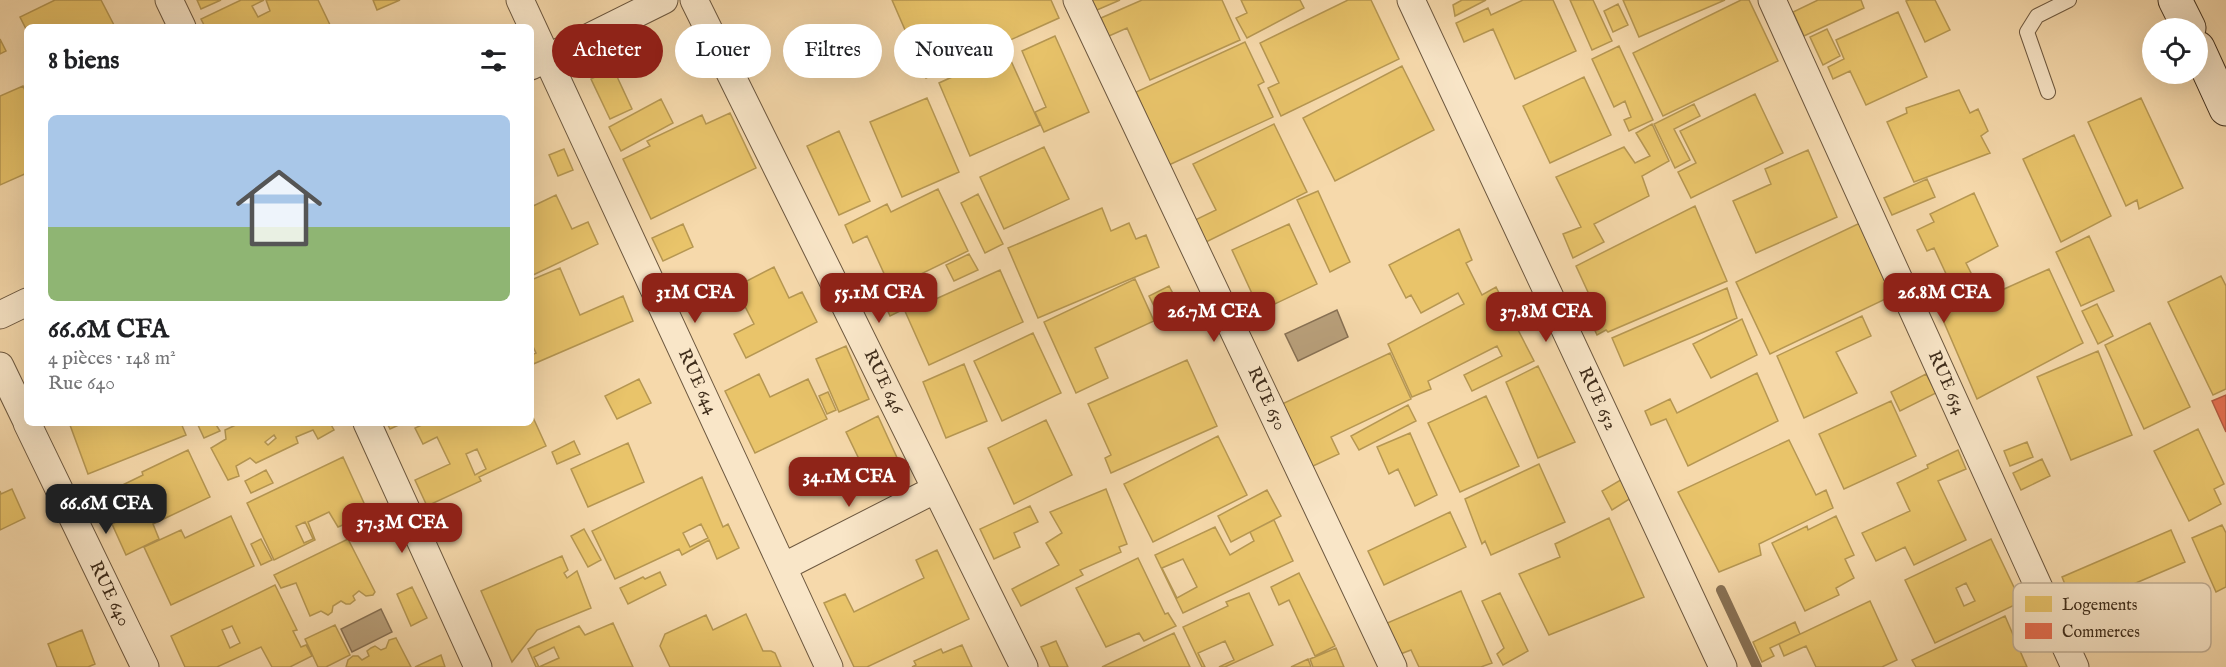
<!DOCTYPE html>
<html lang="fr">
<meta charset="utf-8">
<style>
:root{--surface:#fff;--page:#f2f2f2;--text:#202124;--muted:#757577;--accent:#8f2418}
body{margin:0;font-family:"IM FELL English",serif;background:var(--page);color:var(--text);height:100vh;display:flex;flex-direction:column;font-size:22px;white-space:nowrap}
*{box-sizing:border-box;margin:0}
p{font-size:20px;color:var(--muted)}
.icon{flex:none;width:33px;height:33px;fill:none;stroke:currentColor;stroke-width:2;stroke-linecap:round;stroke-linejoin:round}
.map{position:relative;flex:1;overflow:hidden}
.side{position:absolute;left:24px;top:24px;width:510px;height:402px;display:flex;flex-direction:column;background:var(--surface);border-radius:9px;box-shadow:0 6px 24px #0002}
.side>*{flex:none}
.hud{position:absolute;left:552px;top:24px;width:570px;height:54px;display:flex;gap:12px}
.buttons{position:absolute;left:2142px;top:18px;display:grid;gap:12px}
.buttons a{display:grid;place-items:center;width:66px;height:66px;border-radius:50%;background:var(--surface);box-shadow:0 6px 24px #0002;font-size:30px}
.price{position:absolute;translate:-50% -51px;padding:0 14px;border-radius:12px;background:var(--accent);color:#fff;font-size:20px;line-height:39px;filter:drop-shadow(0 2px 3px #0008)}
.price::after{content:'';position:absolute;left:50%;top:36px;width:18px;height:14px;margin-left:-9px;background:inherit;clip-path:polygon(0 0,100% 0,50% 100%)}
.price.current{background:#222;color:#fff}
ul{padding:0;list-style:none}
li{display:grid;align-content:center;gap:12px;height:318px;padding:0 24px}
li span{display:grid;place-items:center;height:186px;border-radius:9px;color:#555}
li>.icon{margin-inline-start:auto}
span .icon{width:108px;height:108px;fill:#fffc;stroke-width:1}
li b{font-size:26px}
h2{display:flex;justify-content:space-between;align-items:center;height:72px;padding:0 24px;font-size:26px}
.tag{padding:0 21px;border-radius:27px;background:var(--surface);box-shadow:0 6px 24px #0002;font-size:21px;line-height:54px}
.tag.current{background:var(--accent);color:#fff}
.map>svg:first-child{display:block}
</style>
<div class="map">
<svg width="2226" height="667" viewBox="0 0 2226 667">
<rect width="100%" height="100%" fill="#f6d9ab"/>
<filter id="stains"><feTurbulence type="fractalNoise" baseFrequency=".00333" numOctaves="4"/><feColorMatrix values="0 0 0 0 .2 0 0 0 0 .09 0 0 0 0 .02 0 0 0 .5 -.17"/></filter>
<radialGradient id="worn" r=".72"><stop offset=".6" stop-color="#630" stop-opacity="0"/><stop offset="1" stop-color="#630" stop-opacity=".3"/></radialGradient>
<path fill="#b89f7a" stroke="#887154" stroke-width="1.5" d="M1337,310L1348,337L1298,361L1285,334Z
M381,609L392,632L352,652L341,629Z"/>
<path fill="#e9c46a" stroke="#b69752" stroke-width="1.5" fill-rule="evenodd" d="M55,0H101L115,27H27V31L20,17Z
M197,0H221L201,9Z
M241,0H264L252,6L258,17L270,11L266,0H318L331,27H205L201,19Z
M373,0H400L377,10Z
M892,0H1051L1059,18L926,78Z
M1092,0H1120L1097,10Z
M1142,0H1222L1240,40L1150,80L1127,28L1109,36L1101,18Z
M1241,0H1300L1304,8L1247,38L1236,18L1247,13Z
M1348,0H1371L1399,59L1281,116L1268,88L1279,83L1260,43Z
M1462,0H1486L1455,16L1453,5Z
M1523,0H1553L1576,51L1515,79L1493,29L1464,42L1456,23L1488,8L1491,15Z
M1570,0H1593L1612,41L1592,50Z
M1623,0H1725L1639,37Z
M1741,0H1749L1778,61L1663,116L1633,53Z
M1818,0H1861L1864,8L1804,36L1793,12Z
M1909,0H1935L1950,30L1925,42L1906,1Z
M1618,4L1628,25L1613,32L1604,11Z
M1898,12L1927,77L1866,105L1850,71L1833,79L1828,67L1844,59L1836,40Z
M1827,29L1840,56L1823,65L1810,37Z
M1055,36L1089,112L1044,132L1035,112L1046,107L1022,51Z
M0,39L6,51L0,54Z
M1245,42L1264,82L1258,85L1273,117L1169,165L1136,92Z
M1619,46L1653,120L1629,131L1624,120L1631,117L1625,101L1614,107L1592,59Z
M1007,52L1040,125L970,156L939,83Z
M1402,66L1434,130L1335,181L1303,118Z
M613,68L632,109L610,119L591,79Z
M1584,77L1611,135L1550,163L1523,106Z
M23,86L27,95V173L0,185V96Z
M1959,90L1970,113L1978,109L1988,131L1981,136L1990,153L1914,182L1887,122L1907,113L1906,108Z
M1755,94L1783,153L1691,198L1678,172L1696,163L1680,131Z
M927,98L959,172L902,197L870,122Z
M2141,98L2183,188L2139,209L2137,200L2126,206L2088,122Z
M661,99L673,123L621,151L609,127Z
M1694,104L1700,116L1674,129L1690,160L1675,168L1654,124Z
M730,113L756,168L651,219L623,159L650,146L647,141L702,115L706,124Z
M1274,124L1307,192L1204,243L1193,221L1216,210L1193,164Z
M1652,124L1669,161L1642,176L1649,196L1594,224L1604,242L1573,258L1563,234L1581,227L1556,177L1624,147L1635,163L1650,156L1636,133Z
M839,131L870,201L839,215L807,146Z
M2074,135L2111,216L2061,242L2023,159Z
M1044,147L1069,199L1004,229L980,177Z
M564,149L573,170L558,176L549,155Z
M1808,150L1837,217L1756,253L1733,201L1771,184L1765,169Z
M1927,179L1935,197L1892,215L1884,198Z
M938,189L968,251L878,295L873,284L886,278L867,236L853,243L845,225L887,204L891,212Z
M1318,191L1350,262L1330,272L1297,200Z
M1974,193L1998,246L1966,263L1976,283L1935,304L1927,286L1947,276L1934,248L1927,251L1917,230L1934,222L1930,214Z
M978,194L1003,244L985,253L961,203Z
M556,195L572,229L588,222L598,244L531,276V207Z
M1695,206L1727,281L1608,332L1606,330L1597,335L1590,320L1599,316L1576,266Z
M1102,208L1111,231L1129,223L1136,239L1146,235L1159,267L1038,318L1008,248Z
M1860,223L1894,295L1770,354L1736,282Z
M683,224L693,247L663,261L652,238Z
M1289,224L1317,284L1260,311L1232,250Z
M1459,229L1472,260L1466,263L1482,295L1496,287L1534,361L1472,391L1464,375L1502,356L1497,346L1428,381L1431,389L1412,397L1388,344L1464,304L1458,293L1421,313L1411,295L1406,298L1389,265Z
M2089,236L2114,291L2081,306L2056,252Z
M969,254L978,270L954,281L946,265Z
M774,267L789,298L802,292L817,322L746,358L734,334L754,324L735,287Z
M560,268L580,315L623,296L633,321L531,365V355L536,353L531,342V280Z
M2049,269L2083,343L1977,399L1937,306L1977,285L1984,298Z
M1000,270L1023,322L929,365L904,309L890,316L883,300L909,288L918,307Z
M2221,276L2226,286V389L2213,395L2168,302Z
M1135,279L1154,321L1095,348L1108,378L1076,393L1044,322Z
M1169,286L1178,303L1157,312L1149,296Z
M1727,288L1737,318L1624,366L1612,338Z
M2097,304L2113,336L2098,344L2082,311Z
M1862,316L1871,336L1836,352L1857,393L1804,418L1777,356Z
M1742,319L1757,355L1711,378L1693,344Z
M2150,323L2190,407L2144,429L2105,345Z
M1033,333L1061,393L1002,421L974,361Z
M846,346L869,399L839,412L816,359Z
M2098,351L2132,435L2071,460L2037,377Z
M1390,353L1411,399L1331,437L1339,454L1311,467L1282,404Z
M1187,360L1217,426L1111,473L1105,458L1111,455L1088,404Z
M964,364L987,421L946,438L923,382Z
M1538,366L1575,442L1538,458L1506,382Z
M1757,373L1778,421L1688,466L1666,419L1651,425L1645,411L1670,399L1677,413Z
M759,374L770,397L808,379L827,419L755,453L725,391Z
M1926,374L1936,393L1900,411L1891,392Z
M639,379L651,403L617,419L605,396Z
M828,392L836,410L827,414L819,396Z
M1486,396L1519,466L1460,492L1428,423Z
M1891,401L1916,456L1844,489L1819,434Z
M1408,405L1416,421L1359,450L1351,436Z
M531,413L546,446L479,477L481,481L427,506L415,480L450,464L437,437L423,444L415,428L426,423H531ZM477,449L486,469L475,475L466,454Z
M878,416L904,473L873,488L846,432Z
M1046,420L1072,475L1014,504L988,448Z
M74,423H181L186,435L88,474L70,425Z
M197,423H215L220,431L204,438Z
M240,423H330L334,430L318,439L313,430L296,437L298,443L256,463L250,458L236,466L239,476L228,480L211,448L226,439L225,430ZM274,435L276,438L268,445L265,442Z
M387,423H403L390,429Z
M2198,429L2224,484L2214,489L2221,504L2189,521L2154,451Z
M1410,433L1437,495L1415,506L1398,469L1389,474L1377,447Z
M1218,436L1247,495L1153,542L1124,484Z
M1789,440L1816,495L1826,490L1833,508L1759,544L1761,555L1719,572L1678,492Z
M574,441L580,454L557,464L552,452Z
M2027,442L2033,457L2010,466L2004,451Z
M628,443L644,482L588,507L571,469Z
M188,450L210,497L153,524L159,539L126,555L112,524L126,517L125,513L120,515L110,491L143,475L142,472Z
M1958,450L1966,469L1938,481L1966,540L1914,565L1905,547L1876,561L1862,533L1910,511L1897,483L1928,468L1927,465Z
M343,457L369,514L338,527L329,512L308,522L315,540L274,560L247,503ZM305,522L313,539L304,543L296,526Z
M2042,459L2050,476L2021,490L2013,473Z
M1539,464L1565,522L1491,555L1485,541L1482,544L1465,499Z
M266,470L273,483L251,493L245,481Z
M1629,475L1639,493L1612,510L1602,491Z
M702,477L723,527L728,524L739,548L717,559L709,540L682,555L679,549L615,579L592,531ZM701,524L708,538L690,547L683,533Z
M12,489L25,518L0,530V491L1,494Z
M1106,489L1127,544L1119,547L1121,552L1080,570L1083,575L1021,606L1012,589L1059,565L1046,543L1062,533L1050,512Z
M1267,490L1281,516L1231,542L1218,516Z
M1030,506L1038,522L1014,533L1020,547L994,559L980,529Z
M1450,512L1466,547L1384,585L1368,551Z
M231,516L254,566L171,605L144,547L181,530L185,538Z
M1836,516L1854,555L1845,559L1854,578L1836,588L1839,595L1805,611L1772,543L1807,526L1808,530Z
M1609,518L1644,597L1549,635L1519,574L1560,557L1555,544Z
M1274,520L1293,561L1183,613L1155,555L1215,527L1230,555L1254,541L1250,532ZM1183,559L1197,587L1177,598L1162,568Z
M2222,525L2226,533V587L2216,592L2192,538Z
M584,529L601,560L588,567L571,536Z
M2171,530L2185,562L2075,609L2062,577Z
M261,539L272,560L261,565L251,544Z
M348,539L375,592L373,595L366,596L359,591L353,596L355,600L350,604H346L341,601L333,606L332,612L328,615L321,611L310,616L296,583L281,588L274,575Z
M1991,539L2021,602L1935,643L1905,580ZM1966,583L1975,601L1964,606L1956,588Z
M937,550L969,619L867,667H854L824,603L845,594L854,612L924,578L916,560Z
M562,556L568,570L564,573L567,578L577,571L591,608L537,630L512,662L481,591Z
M1138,558L1165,614L1168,613L1176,626L1144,641L1139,633L1106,647L1076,588Z
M660,572L666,585L628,604L620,588L643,577L645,579Z
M1299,573L1335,646L1315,656L1289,600L1279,605L1271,587Z
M275,585L297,630L293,631L301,647L306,645L312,656L290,667H272L261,647L217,667H185L171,636ZM232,626L240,643L230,648L222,630Z
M412,587L427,618L411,626L397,594Z
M1461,591L1492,663L1481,667H1419L1411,650L1395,656L1378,627Z
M1249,593L1273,645L1225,667H1219L1234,660L1225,641L1198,653L1205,667H1202L1183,627L1228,606L1226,602Z
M1500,593L1528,651L1503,665L1497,654L1504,648L1482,601Z
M1870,601L1897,660L1882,667H1816L1806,646L1784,656L1779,644Z
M746,614L763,651H771L775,653L781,667H670L660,646L665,634L706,615L713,630Z
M2005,616L2027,667H1916L1912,660Z
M1795,622L1800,634L1770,648L1774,656L1762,662L1753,642Z
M613,623L633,667H536L528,649L579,626L585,635ZM554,647L559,658L539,667L534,657Z
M335,625L350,655L326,667H318L305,639Z
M82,630L95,664L88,667H57L48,644Z
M1174,633L1190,667H1102Z
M396,638L411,667H346L348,660L353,656H358L362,660L369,656L367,651L371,648L375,646L381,650L386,648L389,640Z
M1056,641L1068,667H1050L1041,647Z
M962,645L972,667H912L916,665L914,661L941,649L943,653Z
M1336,648L1344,667H1313L1310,659Z
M441,655L445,667H415Z
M1308,659L1311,667H1291Z"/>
<path fill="#e76f51" stroke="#b55b41" stroke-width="1.5" d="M2226,395V432L2212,401Z"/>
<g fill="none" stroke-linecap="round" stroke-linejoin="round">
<path stroke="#887154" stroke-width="10" d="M1721,590L1757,667"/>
<g stroke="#6d583f" stroke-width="16">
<path id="lane" d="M2048,92L2027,32L2037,16L2069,0"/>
</g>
<g stroke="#6d583f" stroke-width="29">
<path id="street" d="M169,0L182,27
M520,0L829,667
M694,0L1024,667
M1077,0L1393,667
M1411,0L1723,667
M1772,0L2075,667
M531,66L664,0
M0,315L27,302
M0,366L27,422
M27,423L145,667
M367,423L478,667
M783,567L936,489"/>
</g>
<g stroke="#3f2d1b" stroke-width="35">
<path id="secondary" d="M2175,0L2189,28
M2198,48L2226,109"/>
</g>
<use href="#lane" stroke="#f9e6c8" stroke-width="14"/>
<use href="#street" stroke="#f9e6c8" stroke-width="27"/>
<use href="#secondary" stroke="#f9e6c8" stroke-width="33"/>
</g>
<g text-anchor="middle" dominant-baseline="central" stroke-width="6" stroke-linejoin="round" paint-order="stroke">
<g font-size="18" fill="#3f2d1b" stroke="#f9e6c8">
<text transform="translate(697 382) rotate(65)">RUE 644</text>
<text transform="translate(883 382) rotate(64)">RUE 646</text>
<text transform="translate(1946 383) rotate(66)">RUE 654</text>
<text transform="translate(1266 399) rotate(65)">RUE 650</text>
<text transform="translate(1597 399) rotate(65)">RUE 652</text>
<text transform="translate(109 594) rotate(64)">RUE 640</text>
</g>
</g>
<rect x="2013" y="583" width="198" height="69" rx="9" fill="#f9e6c8" stroke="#c1ae94" stroke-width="1.5"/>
<rect x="2025" y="596" width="27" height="16" fill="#e9c46a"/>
<rect x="2025" y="623" width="27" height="16" fill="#e76f51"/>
<g font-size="16" fill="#3f2d1b">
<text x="2062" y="610">Logements</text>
<text x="2062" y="637">Commerces</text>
</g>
<rect width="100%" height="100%" filter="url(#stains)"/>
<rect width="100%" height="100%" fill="url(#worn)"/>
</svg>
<div class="buttons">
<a><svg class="icon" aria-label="locate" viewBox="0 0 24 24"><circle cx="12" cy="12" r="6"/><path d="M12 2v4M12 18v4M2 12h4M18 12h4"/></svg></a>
</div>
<b class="price" style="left:695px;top:324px">31M CFA</b>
<b class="price" style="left:879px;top:324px">55.1M CFA</b>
<b class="price" style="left:1944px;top:324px">26.8M CFA</b>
<b class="price" style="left:1214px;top:343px">26.7M CFA</b>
<b class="price" style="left:1546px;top:343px">37.8M CFA</b>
<b class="price" style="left:849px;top:508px">34.1M CFA</b>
<b class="price current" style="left:106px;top:535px">66.6M CFA</b>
<b class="price" style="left:402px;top:554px">37.3M CFA</b>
<div class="hud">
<a class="tag current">Acheter</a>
<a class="tag">Louer</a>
<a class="tag">Filtres</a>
<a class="tag">Nouveau</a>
</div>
<section class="side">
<h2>8 biens<svg class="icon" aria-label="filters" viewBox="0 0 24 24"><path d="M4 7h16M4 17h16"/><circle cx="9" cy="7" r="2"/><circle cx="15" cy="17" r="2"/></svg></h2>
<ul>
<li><span style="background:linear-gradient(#a9c7e8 60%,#8fb573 0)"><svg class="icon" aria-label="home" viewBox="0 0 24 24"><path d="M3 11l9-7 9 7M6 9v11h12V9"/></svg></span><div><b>66.6M CFA</b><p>4 pièces · 148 m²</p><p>Rue 640</p></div></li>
</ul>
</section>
</div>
